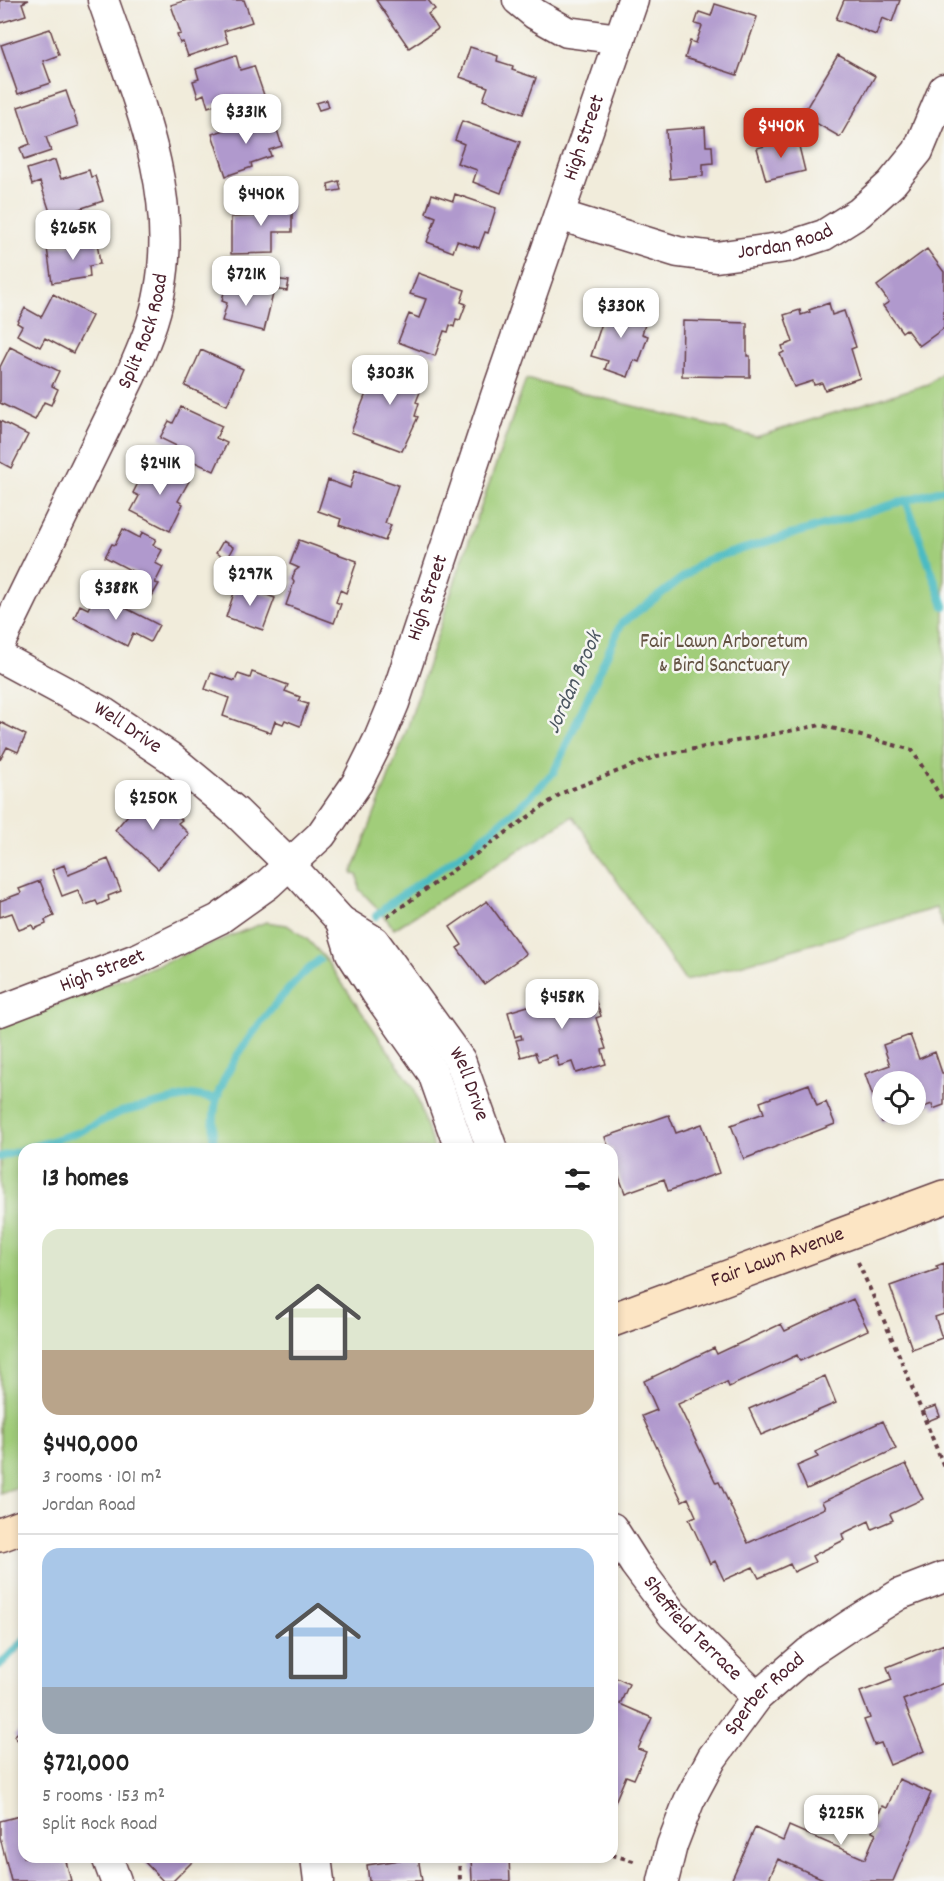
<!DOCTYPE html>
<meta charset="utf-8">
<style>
:root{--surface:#fff;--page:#f6f6f6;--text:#222;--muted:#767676;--line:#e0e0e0;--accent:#c8321e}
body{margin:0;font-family:Dekko,sans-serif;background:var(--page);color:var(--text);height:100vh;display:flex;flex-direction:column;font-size:22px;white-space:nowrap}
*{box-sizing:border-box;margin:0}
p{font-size:20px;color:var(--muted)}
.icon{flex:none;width:33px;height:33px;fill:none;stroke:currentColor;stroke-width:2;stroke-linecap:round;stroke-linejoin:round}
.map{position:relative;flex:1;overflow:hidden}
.side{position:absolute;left:18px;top:1143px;width:600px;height:720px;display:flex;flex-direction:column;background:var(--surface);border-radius:18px;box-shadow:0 3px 9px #0003}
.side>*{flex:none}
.fabs{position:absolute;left:872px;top:1071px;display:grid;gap:12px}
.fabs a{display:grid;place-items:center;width:54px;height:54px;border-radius:50%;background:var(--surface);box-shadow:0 3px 9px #0003;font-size:30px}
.price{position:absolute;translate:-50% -51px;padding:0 14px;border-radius:12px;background:#fff;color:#222;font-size:20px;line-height:39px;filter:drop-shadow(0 2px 3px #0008)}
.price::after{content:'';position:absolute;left:50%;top:36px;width:18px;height:14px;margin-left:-9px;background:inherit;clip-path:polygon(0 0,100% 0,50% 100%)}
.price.selected{background:var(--accent);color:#fff}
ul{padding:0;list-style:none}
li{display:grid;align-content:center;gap:12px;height:318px;padding:0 24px}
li+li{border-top:2px solid var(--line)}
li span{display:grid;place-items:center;height:186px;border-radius:18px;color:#555}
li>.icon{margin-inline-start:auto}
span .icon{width:108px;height:108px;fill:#fffc;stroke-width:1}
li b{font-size:26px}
h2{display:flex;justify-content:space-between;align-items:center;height:72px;padding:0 24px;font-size:26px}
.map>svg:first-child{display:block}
</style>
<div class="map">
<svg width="944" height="1881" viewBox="0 0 944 1881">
<rect width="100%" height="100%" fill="#f6f6f2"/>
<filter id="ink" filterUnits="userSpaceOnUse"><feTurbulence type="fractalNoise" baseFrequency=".0167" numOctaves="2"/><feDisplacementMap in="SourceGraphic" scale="12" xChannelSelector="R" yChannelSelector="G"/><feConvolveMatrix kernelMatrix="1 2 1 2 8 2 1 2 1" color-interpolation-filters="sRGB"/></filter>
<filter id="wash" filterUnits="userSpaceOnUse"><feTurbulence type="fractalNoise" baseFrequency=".008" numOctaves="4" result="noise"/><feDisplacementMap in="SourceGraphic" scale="24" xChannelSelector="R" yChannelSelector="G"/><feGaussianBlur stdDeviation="1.35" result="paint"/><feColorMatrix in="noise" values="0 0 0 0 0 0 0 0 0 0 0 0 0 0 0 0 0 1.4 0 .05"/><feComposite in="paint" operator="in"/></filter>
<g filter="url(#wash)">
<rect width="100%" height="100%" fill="#f1ecdb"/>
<path fill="#a1cd7a" stroke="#767652" stroke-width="1.5" d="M944,371V929L936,908L685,981L573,816L394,929L381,912L359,889L358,876L352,873L407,729L456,578L526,379L756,437L928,384Z
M266,922L287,925L308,940L324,957L414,1088L434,1149H24V1485L0,1493V1027Z"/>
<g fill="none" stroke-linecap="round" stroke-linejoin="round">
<path stroke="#4cbbc2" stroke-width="8" d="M906,500L944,606
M376,916L392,902L473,846L518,808L554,772L621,624L706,560L944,489
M213,1149C214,1133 212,1113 217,1098C230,1055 284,989 319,960
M0,1157L79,1132L121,1112L193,1095L216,1099
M0,1665L24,1640"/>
</g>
<g id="blocks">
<path fill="#b099cd" d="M0,0H29L22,3L26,15L0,23Z
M187,0H244L252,22L224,31L228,43L188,56L183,42L180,43L177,35L181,34L171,5Z
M376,0H428L435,9L428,14L438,29L409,48Z
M844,0H900L892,22L882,18L876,35L836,19Z
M715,4L757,17L737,75L685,58L690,41L696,43L702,26L695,24L699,12L711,16Z
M50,29L59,55L43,61L51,83L18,94L1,45Z
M470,47L498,56L497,61L513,66L512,70L536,78L523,114L483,100L488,87L460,77Z
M236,55L240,70L254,66L266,101L238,110L234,98L208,107L204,94L198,97L193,81L199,79L196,69Z
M838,55L875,76L840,137L802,115Z
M66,91L78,126L46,137L51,151L24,160L20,148L30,144L18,107Z
M327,100L329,107L319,110L316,103Z
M261,118L263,123L274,120L282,146L269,150L271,156L251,163L252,167L226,176L212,134Z
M462,121L520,142L501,193L473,182L477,170L457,163L464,144L455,140Z
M705,127L706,146H712L713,163L703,164V176L670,179L666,130Z
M797,138L805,171L766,180L757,148Z
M55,160L61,179L89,170L91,177L95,176L103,201L52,218L40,182L32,185L27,169Z
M339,181L341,190L329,192L328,184Z
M432,194L453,201L455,194L496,208L488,233L485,232L479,248L457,241L453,252L427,242L436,217L426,213Z
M292,199V232H274V253L231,254V217L258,216L257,200Z
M97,241L100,264L89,266L90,277L52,283L47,248Z
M927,249L944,272V328L919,346L906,329L902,332L883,306L889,302L877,286Z
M418,273L465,290L461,302L466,304L460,320L456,319L454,327L450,325L448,332L444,331L435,356L398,342L409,314L419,318L426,299L410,294Z
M273,279L289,281L287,291L272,289Z
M226,283L273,294L264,331L222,321L227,303L222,301Z
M53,294L92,316L73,353L45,338L40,347L17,335L22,326L17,323L25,308L41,317Z
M609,302L648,315L642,334L648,336L639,362L634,360L628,377L605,369L608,361L591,356Z
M829,303L832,315L844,311L856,347L851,349L860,378L825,390L822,383L814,385L813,381L794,387L780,354L784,352L782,346L793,342L784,315L800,310L801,315L810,312L809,310Z
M683,321L747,323V356H750V377L682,376Z
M10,347L59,371L52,386L58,389L51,405L44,402L35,420L0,403V367Z
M201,350L243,369L227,405L185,386Z
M379,360L426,377L416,402L419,403L415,416L418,417L402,451L351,432Z
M181,407L222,426L216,438L227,443L214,471L188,459L191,453L160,438L169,421L173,423Z
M0,421L28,435L11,468L0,462Z
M153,463L189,481L178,501L183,504L170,531L131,511L139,496L133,493L143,473L146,475Z
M355,470L398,485L385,523L391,525L385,541L339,525L341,519L318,511L328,480L350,488Z
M123,529L140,538L142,532L156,539L153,545L162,550L155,563L163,567L155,583L159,584L152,596L130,584L136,573L105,557L112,544L115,545Z
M299,540L357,561L346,593L340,590L336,602L341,604L334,623L286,605L294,582L292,579L295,571L299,568L290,564Z
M223,541L233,547L226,560L216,553Z
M237,584L275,598L263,630L226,617Z
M96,593L159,625L150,642L133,633L127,646L74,618L80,605L88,609Z
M252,672L288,685L285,691L300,697L298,701L308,704L300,726L285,720L283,724L275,721L271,733L223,716L229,698L205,689L211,673L235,681L238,674L250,678Z
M0,722L26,735L18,752L7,747L0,760Z
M146,794L160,807L163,803L182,820L178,823L189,834L158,869L115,830Z
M108,859L121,891L108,896L109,900L98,905L96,901L85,905L78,890L62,896L52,870L64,865L68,875Z
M40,881L54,916L45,920L46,924L34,929L32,925L19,930L12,913L0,917V901L21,893L19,889Z
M487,901L526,954L484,984L457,948L462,945L450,927Z
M591,987L601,1016L596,1018L606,1049L602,1050L606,1064L576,1073L572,1062L559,1066L556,1055L538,1061L535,1053L521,1057L516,1040L522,1039L521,1035L515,1037L508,1012Z
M910,1035L919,1059L935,1052L942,1073H944V1105L933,1109L932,1104L915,1110V1082H882V1114L919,1115L894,1124L892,1118L882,1122L865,1074L890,1065L883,1045Z
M809,1084L817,1106L826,1102L835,1124L744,1159L731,1125L764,1113L760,1102Z
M669,1115L676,1133L702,1124L719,1173L668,1191L664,1179L625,1193L612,1158V1149H609L605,1137Z
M944,1263V1314L935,1317L942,1338L912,1349L890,1286L938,1269L936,1266Z
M853,1299L868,1330L800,1361L797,1355L729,1387L727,1382L678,1404L716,1483L719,1482L748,1543L825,1508L822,1502L906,1464L923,1499L890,1514L893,1520L872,1529L869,1521L842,1534L844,1540L812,1556L815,1562L794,1572L790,1564L759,1578L753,1567L724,1580L715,1561L710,1564L689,1519L696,1516L688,1498L682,1501L642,1416L657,1410L644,1381L714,1348L717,1354L781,1324L785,1331Z
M825,1376L836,1403L761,1435L749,1409Z
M936,1406L940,1416L928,1421L924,1410Z
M883,1421L896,1449L807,1489L797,1466L818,1457L815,1452Z
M944,1644V1683L903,1700L924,1751L890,1765L881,1743L874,1745L864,1720L870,1718L860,1692L892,1680L887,1667Z
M612,1676L629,1684L620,1704L652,1718L638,1749L646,1752L634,1779L626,1776L615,1802L612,1800V1716L614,1712L612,1711Z
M24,1727V1747L14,1736Z
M899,1779L931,1793L893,1881H828L778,1859L768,1881H731L755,1828L783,1841L789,1826L865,1859L876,1833L872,1831L882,1806L887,1808Z
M24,1815V1857H65L71,1881H11L0,1837V1821Z
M140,1857H197L173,1881H163Z
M418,1857L422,1881H369L367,1865Z
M471,1857H509L510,1881H472Z"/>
</g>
</g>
<g filter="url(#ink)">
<use href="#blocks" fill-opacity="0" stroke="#633e45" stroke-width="1.5"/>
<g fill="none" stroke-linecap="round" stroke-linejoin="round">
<g stroke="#633e45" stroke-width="33">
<g id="street">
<path d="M518,0L535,14L567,32L620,39"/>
<path id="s1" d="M559,215L678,252L716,257L787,247L824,235L859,213L891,184L918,151L944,89"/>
<path id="s2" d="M0,643L130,377C143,348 155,320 160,290C179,189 135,93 103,0"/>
<path id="s3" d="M0,657L104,713L171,758L236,812L290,865L341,921L374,941L460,1060L492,1149"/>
<path d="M341,921L351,953L376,992L433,1073L460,1149"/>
<path id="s4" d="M0,1011L139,958L219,919L268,884L321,835L357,783L379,739L394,703L496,396L633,0"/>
<path id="s5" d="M612,1528L635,1564L673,1615L757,1697"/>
<path d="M107,1857L116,1881"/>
<path d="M316,1857L319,1881"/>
<path id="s6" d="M663,1881L672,1845L689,1801L712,1758L757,1697L808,1653L853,1623L900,1594L944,1577"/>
</g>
</g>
<g stroke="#633e45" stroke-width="36">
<g id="secondary">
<path id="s7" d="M612,1320L944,1197"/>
<path d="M0,1535L24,1526"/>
</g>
</g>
<path stroke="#633e45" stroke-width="4" stroke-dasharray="4.5 4.5" stroke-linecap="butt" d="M387,917L562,793L657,756L821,725L912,750L944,802
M858,1262L897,1350L944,1467
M612,1855L637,1862
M459,1857L460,1881"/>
<use href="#street" stroke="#fff" stroke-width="30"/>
<use href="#secondary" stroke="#fce5c4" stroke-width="33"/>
</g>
</g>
<g text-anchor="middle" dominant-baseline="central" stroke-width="5" stroke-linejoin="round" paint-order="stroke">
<g font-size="21" fill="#4a1f2b" stroke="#f6f6f2">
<text stroke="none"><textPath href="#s4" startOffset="1118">High Street</textPath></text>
<text stroke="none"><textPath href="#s1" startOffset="234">Jordan Road</textPath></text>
<text stroke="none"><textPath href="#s2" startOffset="344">Split Rock Road</textPath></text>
<text stroke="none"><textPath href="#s4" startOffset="632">High Street</textPath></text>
<text stroke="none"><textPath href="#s3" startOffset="146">Well Drive</textPath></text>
<text stroke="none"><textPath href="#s4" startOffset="110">High Street</textPath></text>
<text stroke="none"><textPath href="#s3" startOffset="646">Well Drive</textPath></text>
<text stroke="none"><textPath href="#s7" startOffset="177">Fair Lawn Avenue</textPath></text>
<text stroke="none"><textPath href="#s5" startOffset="129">Sheffield Terrace</textPath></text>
<text stroke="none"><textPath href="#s6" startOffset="216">Sperber Road</textPath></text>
</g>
<g font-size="21" fill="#645343" stroke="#f6f6f2">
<text x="724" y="643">Fair Lawn Arboretum<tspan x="724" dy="24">&amp; Bird Sanctuary</tspan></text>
</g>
<g font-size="22" font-style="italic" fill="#4b5660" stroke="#f6f6f2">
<text transform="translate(575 683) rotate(-66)">Jordan Brook</text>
</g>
</g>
</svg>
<div class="fabs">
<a><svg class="icon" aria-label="locate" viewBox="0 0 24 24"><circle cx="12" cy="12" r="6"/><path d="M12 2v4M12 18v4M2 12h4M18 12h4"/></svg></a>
</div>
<b class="price" style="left:246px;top:145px">$331K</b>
<b class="price selected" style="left:781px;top:159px">$440K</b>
<b class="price" style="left:261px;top:227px">$440K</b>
<b class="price" style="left:73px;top:261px">$265K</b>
<b class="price" style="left:246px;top:307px">$721K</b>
<b class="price" style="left:621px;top:339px">$330K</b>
<b class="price" style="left:390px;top:406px">$303K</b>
<b class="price" style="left:160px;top:496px">$241K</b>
<b class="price" style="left:250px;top:607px">$297K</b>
<b class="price" style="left:116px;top:621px">$388K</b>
<b class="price" style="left:153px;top:831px">$250K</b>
<b class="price" style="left:562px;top:1030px">$458K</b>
<b class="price" style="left:841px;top:1846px">$225K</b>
<section class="side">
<h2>13 homes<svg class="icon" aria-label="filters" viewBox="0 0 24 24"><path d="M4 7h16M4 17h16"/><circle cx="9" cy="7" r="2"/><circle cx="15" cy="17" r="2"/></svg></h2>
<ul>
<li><span style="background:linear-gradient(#dfe7d0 65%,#b9a48a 0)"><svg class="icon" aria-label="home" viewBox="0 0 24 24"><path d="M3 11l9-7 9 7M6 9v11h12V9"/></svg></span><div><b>$440,000</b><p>3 rooms · 101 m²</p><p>Jordan Road</p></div></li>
<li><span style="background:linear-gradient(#a9c7e8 75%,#9aa5b1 0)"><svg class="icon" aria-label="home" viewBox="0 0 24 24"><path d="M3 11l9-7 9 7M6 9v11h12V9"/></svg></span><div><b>$721,000</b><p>5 rooms · 153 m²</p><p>Split Rock Road</p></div></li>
</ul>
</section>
</div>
